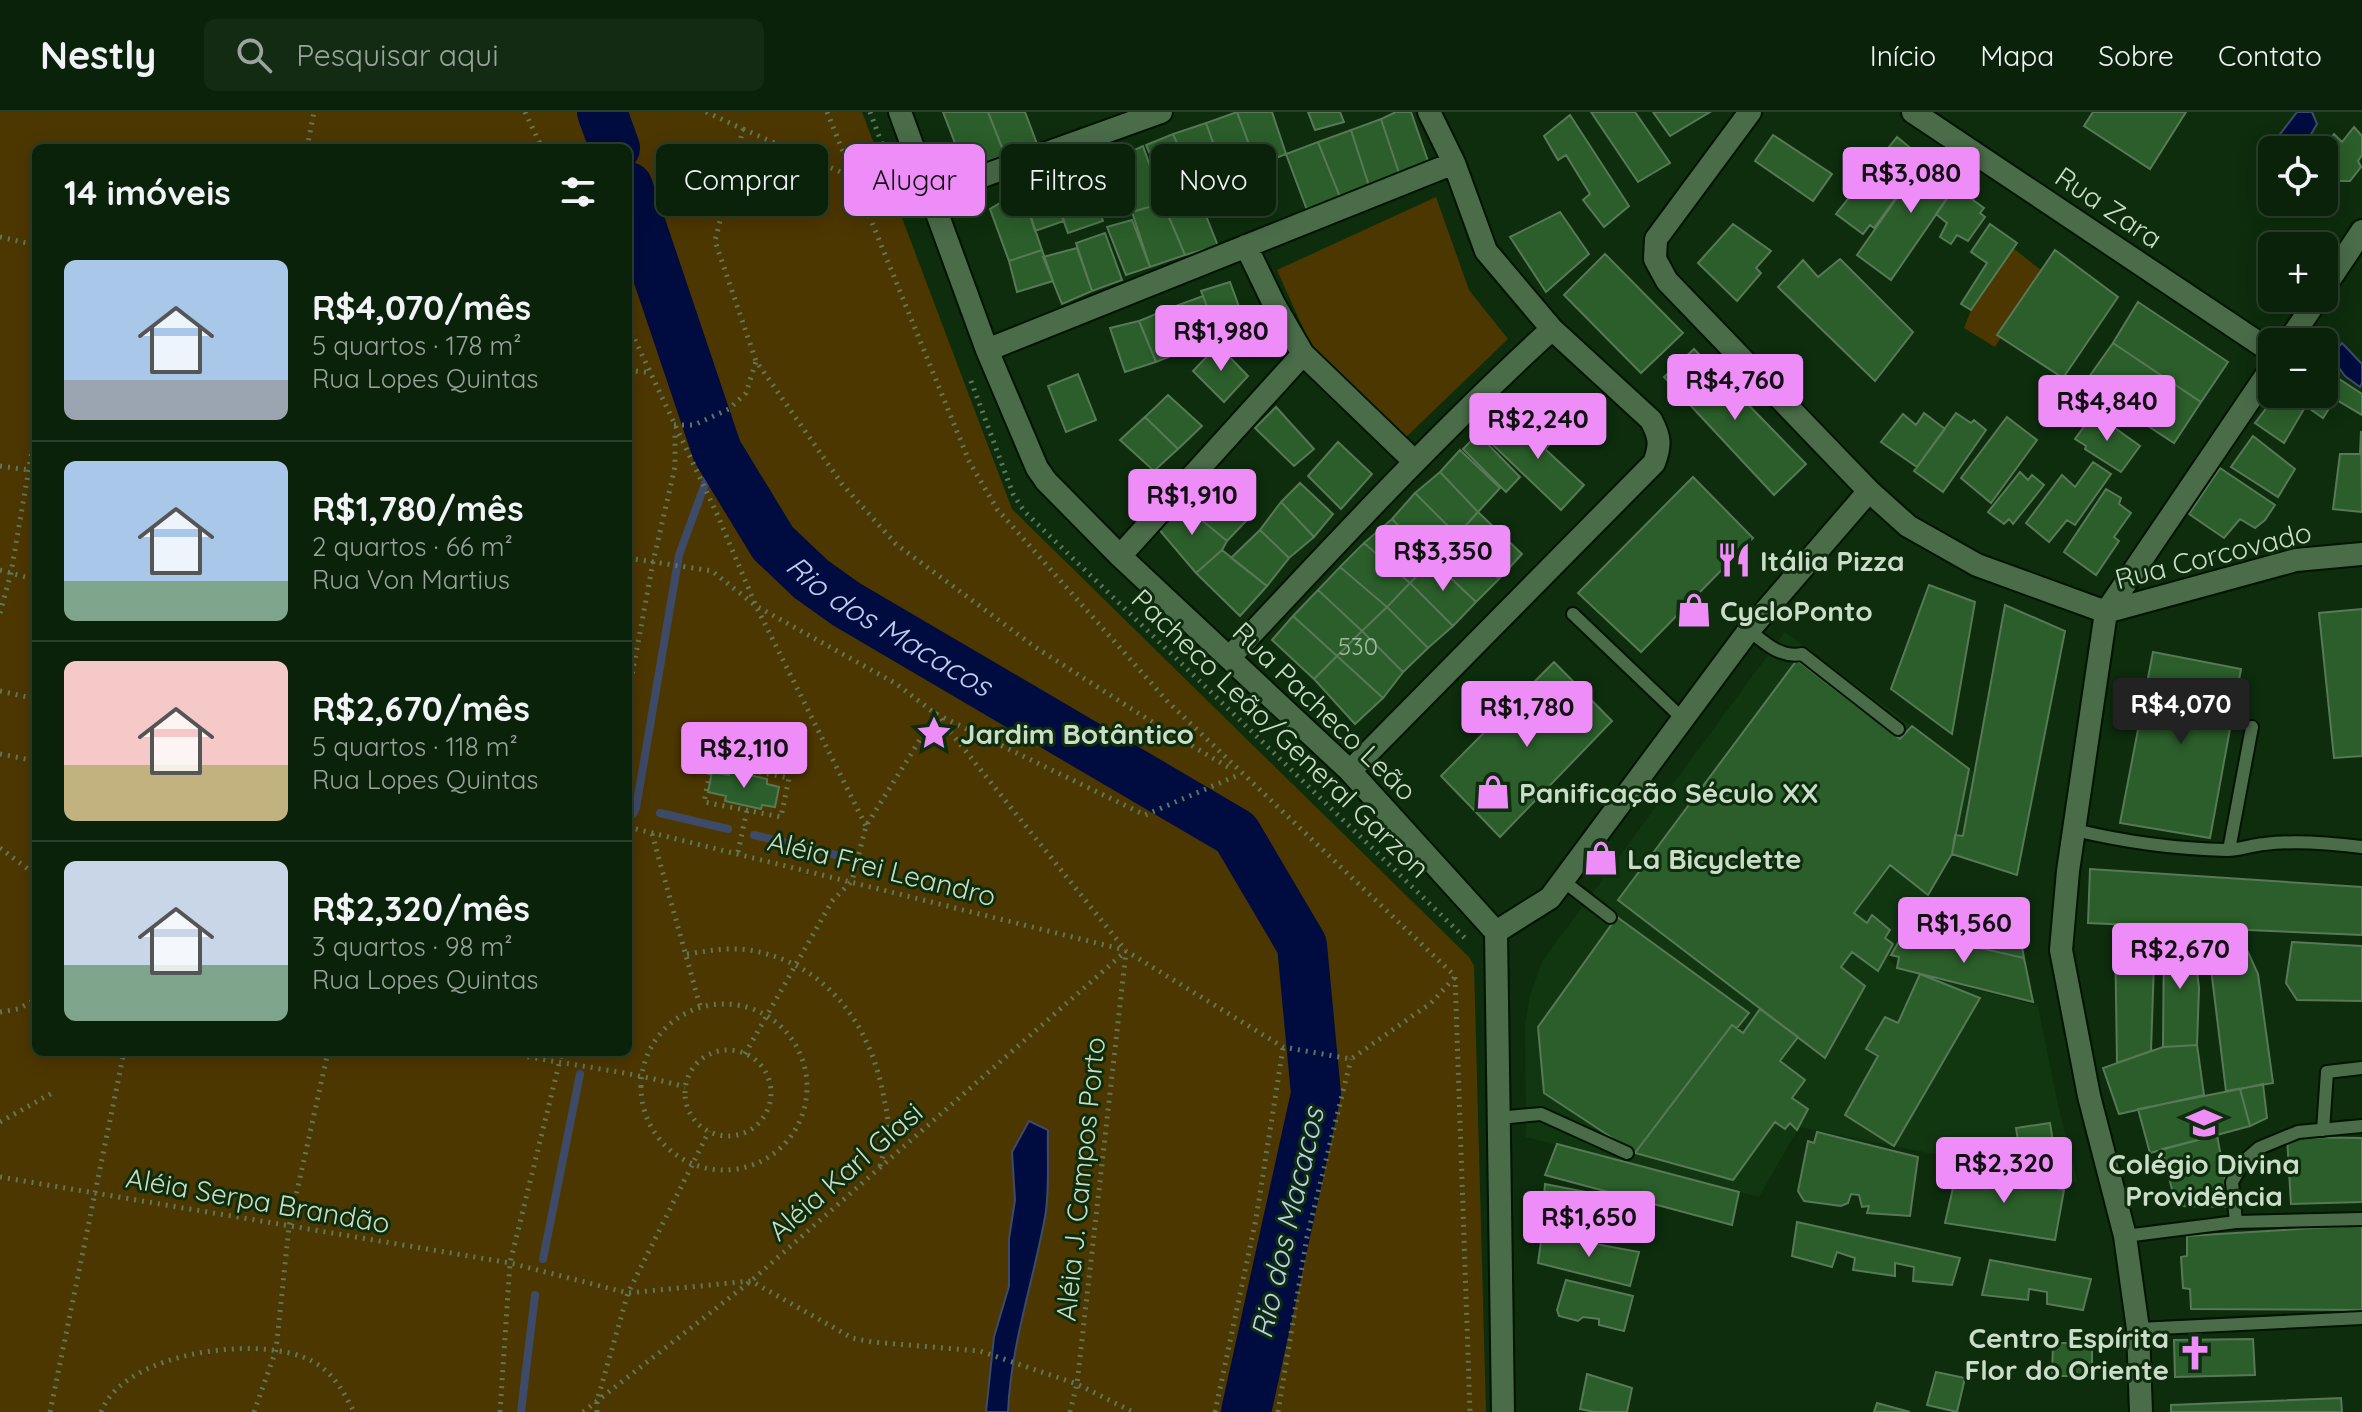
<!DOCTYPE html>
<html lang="pt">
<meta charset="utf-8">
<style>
:root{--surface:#0a220a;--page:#132a13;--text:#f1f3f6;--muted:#99a49c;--line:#2a3f2b;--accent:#ee8cf8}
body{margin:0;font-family:Quicksand,sans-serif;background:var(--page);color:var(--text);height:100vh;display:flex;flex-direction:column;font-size:30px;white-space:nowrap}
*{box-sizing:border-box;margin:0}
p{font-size:26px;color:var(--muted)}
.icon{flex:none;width:44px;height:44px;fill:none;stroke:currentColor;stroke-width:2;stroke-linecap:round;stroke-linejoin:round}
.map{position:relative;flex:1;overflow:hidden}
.side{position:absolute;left:32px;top:32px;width:600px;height:912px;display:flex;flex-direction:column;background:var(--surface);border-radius:12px;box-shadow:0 4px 20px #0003,0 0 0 2px var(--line)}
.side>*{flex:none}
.hud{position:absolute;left:656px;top:32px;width:760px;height:72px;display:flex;gap:16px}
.controls{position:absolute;left:2258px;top:24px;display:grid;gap:16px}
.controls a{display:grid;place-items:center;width:80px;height:80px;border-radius:12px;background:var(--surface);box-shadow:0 4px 20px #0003,0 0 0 2px var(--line);font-size:40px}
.price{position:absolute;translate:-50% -68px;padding:0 18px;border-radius:8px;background:var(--accent);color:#111;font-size:26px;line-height:52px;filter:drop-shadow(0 2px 4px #0008)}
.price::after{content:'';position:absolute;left:50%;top:48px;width:24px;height:18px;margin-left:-12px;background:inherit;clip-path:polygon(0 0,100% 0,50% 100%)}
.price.on{background:#222;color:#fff}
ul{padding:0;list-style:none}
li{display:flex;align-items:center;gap:24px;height:200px;padding:0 32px}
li+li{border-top:2px solid var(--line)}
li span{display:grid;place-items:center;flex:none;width:224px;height:160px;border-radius:12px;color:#555}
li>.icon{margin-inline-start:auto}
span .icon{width:96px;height:96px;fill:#fffc;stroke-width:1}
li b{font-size:34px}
h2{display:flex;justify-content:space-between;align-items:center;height:96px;padding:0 32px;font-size:34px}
.pill{padding:0 28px;border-radius:12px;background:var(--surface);box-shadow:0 4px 20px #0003,0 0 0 2px var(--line);font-size:28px;line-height:72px}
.pill.on{background:var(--accent);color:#111}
header{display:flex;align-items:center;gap:48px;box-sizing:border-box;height:112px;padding:0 40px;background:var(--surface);border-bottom:2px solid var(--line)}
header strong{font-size:38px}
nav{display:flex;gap:44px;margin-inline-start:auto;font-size:28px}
.search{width:560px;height:72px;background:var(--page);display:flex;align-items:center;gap:20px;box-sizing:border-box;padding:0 28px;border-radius:12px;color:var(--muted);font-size:30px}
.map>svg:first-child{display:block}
</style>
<header>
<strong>Nestly</strong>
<div class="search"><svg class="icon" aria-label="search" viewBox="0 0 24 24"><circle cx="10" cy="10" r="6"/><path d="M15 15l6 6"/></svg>Pesquisar aqui</div>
<nav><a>Início</a><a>Mapa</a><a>Sobre</a><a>Contato</a></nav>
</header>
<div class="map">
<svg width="2362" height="1300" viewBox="0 0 2362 1300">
<rect width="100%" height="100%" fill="#0d2d0d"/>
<path fill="#113711" d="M1785,520L1975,661L1963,724L1955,723L1937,768L1888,847L1897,856L2038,894L2058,993L2078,1071L1799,1015L1759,1085L1526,1025L1525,911L1531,880L1543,848Z"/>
<path fill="#4d3700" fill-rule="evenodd" d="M0,0H862L1012,397L1469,845L1474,854L1486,1300H0ZM36,36H628V940H36Z
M1436,85L1469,178L1508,227L1404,327L1312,236L1277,158Z
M2013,136L2042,159L1995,235L1964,216L1971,198Z"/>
<path fill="#000c3f" stroke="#3d4b68" stroke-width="2" d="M2297,0H2312L2317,12L2302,38H2278L2274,30Z
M2342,231L2362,252V271L2360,275L2345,264L2331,245Z
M1029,1009L1048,1018C1047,1046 1050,1077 1045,1105C1033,1171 1011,1232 1008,1300H986L994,1225L1009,1174V1127L1015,1088L1012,1040Z"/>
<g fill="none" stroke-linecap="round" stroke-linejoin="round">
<path stroke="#3d4b68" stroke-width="8" d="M660,701L728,717
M633,702L636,696L679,443L717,339
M754,723L836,743
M585,942L586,940
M543,1147L580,962
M521,1300L535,1183"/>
<g stroke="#000c3f" stroke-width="50">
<path d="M602,0L615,36"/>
<path id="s1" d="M628,75L717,339L773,431L811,467L846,492L1236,721L1302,833L1316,982L1246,1300"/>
</g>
</g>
<path fill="#2b5e2a" stroke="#577956" stroke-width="2" d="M943,0H988L1005,43L965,57Z
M988,0H1025L1037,32L1005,43Z
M1237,0H1272L1286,42L1257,54Z
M1237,0L1257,54L1224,61L1206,11Z
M1308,0H1340L1344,10L1315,18Z
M1396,0H1411L1429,52L1400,64L1381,7Z
M1591,0H1635L1670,51L1638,70Z
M1653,0H1710L1670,24Z
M2093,0H2186L2150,57L2084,14Z
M1570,3L1629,94L1604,115L1583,88L1590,82L1566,43L1558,48L1544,24Z
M1381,7L1400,64L1369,74L1351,18Z
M1206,11L1223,58L1192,66L1173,22Z
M2354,15L2362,24V43L2358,49L2361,55L2350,69H2337L2324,61L2323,38L2334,22L2342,30Z
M1351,18L1369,74L1340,85L1318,30Z
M1173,22L1188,56L1160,65L1146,33Z
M1773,23L1832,62L1813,89L1755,49Z
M1897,25L1919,43L1895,77L1900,80L1874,116L1870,113L1863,122L1836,102Z
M1318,30L1340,85L1307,98L1286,42Z
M1143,34L1163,91L1132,100L1112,48Z
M1931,37L1964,62L1891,168L1857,143Z
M1111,46L1129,94L1102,103L1084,57Z
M1084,57L1103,109L1068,121L1049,68Z
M1049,68L1064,109L1035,119L1022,78Z
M1022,78L1042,138L1009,149L990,97Z
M1959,78L1984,96L1980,101L1985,105L1968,129L1957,123L1951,132L1940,125L1947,111L1936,102L1951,80L1955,83Z
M1197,81L1218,134L1185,143L1163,91Z
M1163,91L1185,143L1150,155L1132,100Z
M1560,100L1589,142L1546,180L1510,125Z
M1132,108L1150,155L1126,163L1107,115Z
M1733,112L1771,139L1756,156L1761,161L1737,189L1698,151Z
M1990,112L2017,131L1971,198L1961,192L1987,151L1971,140Z
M1105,121L1122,168L1092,179L1076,131Z
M1077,136L1092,179L1062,192L1043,145Z
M1042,138L1053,169L1017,180L1009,149Z
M2055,138L2118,185L2063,266L1997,223Z
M1605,142L1683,221L1641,261L1564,183Z
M1840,147L1913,220L1875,269L1778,175L1803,148L1818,165Z
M1230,170L1246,214L1231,219L1227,213L1216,217L1201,179Z
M1203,184L1219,226L1188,243L1170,196Z
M2138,190L2228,250L2201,290L2113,231Z
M1170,196L1186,238L1156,250L1139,209Z
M1139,209L1156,250L1125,260L1110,216Z
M2113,231L2201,290L2174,331L2084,272Z
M1218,233L1248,264L1224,290L1193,259Z
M1694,237L1806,352L1774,383L1664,265Z
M2324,257L2362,282V303L2335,287L2323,306L2306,294L2308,286L2302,282H2324Z
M1078,262L1096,308L1066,320L1048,274Z
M2277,282L2304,297L2284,331L2255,311Z
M1168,283L1202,314L1178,337L1145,305Z
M1276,295L1314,337L1294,354L1255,316Z
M1523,301L1552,330L1545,337L1584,373L1561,398L1493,333Z
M1924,301L1945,317L1917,355L1881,330L1903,302L1916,313Z
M1956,301L1971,311L1974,308L1986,318L1943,380L1914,359Z
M2094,301L2140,334L2121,360L2085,337L2086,334L2075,327Z
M1145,305L1178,337L1154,359L1120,328Z
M2007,305L2037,328L1991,391L1961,366Z
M2361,319L2362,400L2333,397L2340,342H2360Z
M1478,322L1520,365L1506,380L1463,337Z
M2253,324L2295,357L2278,385L2231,355Z
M1338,330L1372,362L1341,397L1308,364Z
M1460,338L1500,376L1478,400L1440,360Z
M2093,350L2111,362L2075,413L2067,408L2049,430L2026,411L2062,363L2075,375Z
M2220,356L2275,393L2265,408L2255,416L2240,407L2224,426L2189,402Z
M1440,360L1478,400L1457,423L1415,381Z
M2020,360L2028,368L2032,363L2044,373L2013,412L2009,407L2004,412L1988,400Z
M1206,364L1249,406L1227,429L1181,391Z
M1693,365L1753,426L1641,540L1578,481Z
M1300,371L1333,402L1314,425L1281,390Z
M2106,377L2121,386L2119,392L2131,401L2114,425L2119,429L2096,463L2064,440Z
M1415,381L1457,423L1432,448L1392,407Z
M1281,390L1314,425L1289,446L1260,418Z
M1181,391L1227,429L1222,438L1196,461L1157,415Z
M1478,400L1522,442L1499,467L1457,423Z
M1392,407L1432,448L1410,471L1364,431Z
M1260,418L1289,446L1267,474L1231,446Z
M1457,423L1499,467L1476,490L1432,448Z
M1364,431L1410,471L1387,495L1340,455Z
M1222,438L1267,474L1240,504L1196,461Z
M1432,448L1476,490L1453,514L1410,471Z
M1340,455L1387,495L1362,519L1318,478Z
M1410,471L1453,514L1428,536L1387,495Z
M1929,473L1975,490L1952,622L1891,577Z
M1318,478L1362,519L1337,544L1293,504Z
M2005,493L2065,519L2017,763L1952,742L1955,723L1963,724Z
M1387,495L1428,536L1403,560L1362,519Z
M2362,497V644L2334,646L2319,501Z
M1293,504L1337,544L1314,567L1272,528Z
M1362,519L1403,560L1383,586L1337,544Z
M2153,540L2241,557L2210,726L2120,711Z
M1337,544L1383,586L1355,612L1314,567Z
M1797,548L1900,627L1912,614L1969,657L1952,742L1928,783L1890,753L1854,801L1867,811L1872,803L1890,818L1885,826L1893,832L1878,859L1852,840L1841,855L1865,874L1825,946L1618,788Z
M1554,550L1612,609L1500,725L1441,664Z
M730,659L767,667V672L779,675L775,695L762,693L761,697L725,689L726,684L708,680L712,660L729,663Z
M2090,757L2362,775V823L2088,811Z
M1924,796L2019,817L2024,846L1921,823Z
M1617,805L1749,901L1737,916L1732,913L1635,1041L1544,981L1538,915Z
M2206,816L2238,818L2258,862L2273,971L2226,979Z
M1905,819L2024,846L2033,890L1897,856L1899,845L1891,843Z
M2164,819L2193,823L2199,876L2197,933L2163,935Z
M2115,820L2155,821L2151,939L2117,951Z
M2292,830L2362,834V889L2297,888L2286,871Z
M1920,862L1980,886L1894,1034L1845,1003L1878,944L1866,937L1885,905L1898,911Z
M1760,897L1798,925L1780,949L1805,968L1792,986L1808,997L1797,1018L1790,1011L1785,1017L1775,1010L1733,1068L1635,1041L1732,913L1743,921Z
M2197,933L2204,983L2119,1002L2103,956L2163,935Z
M2263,972L2267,1006L2250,1014L2240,977Z
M2240,977L2250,1014L2150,1041L2138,997Z
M2050,1011L2055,1043L2020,1041L2016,1016Z
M1817,1020L1918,1045L1910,1104L1867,1101L1869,1094L1862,1095L1859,1083L1851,1082L1848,1091L1841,1094L1804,1089L1798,1079L1808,1029L1814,1031Z
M2217,1023L2230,1095L2176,1094L2162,1037Z
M2287,1025L2362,1026V1090L2291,1092Z
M1557,1032L1739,1080L1732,1113L1545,1063Z
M1958,1054L2064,1078L2055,1128L1945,1111Z
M1545,1072L1632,1089L1623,1124L1580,1114L1579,1124L1542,1113Z
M1797,1110L1960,1146L1952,1173L1913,1169L1914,1155L1895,1151V1164L1853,1158L1855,1146L1837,1140L1832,1155L1792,1144Z
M2362,1113V1198L2191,1197L2190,1177L2183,1176L2181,1145L2187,1144V1124Z
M1542,1122L1639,1140L1630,1174L1538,1151Z
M1990,1148L2091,1167L2083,1198L2047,1192V1180L2029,1177L2028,1188L1982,1183Z
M1566,1168L1633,1184L1624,1219L1599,1213V1207L1583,1205L1578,1209L1559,1204L1557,1198Z
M2253,1227L2255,1263L2175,1265L2174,1228Z
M2053,1231H2092V1264H2052Z
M1936,1260L1965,1266L1957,1300L1927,1293Z
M1587,1262L1632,1276L1627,1300H1594L1580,1297Z
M2341,1286L2342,1300H2171V1293Z
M1877,1291L1910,1300H1874Z"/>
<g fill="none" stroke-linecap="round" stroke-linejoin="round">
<g stroke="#001400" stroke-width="16">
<path id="service" d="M1573,502L1683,607
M1749,518C1765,531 1780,546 1802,542L1898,617
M2075,718C2125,730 2175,737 2227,738C2239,738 2252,733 2264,732C2296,728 2330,731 2362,735
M2229,738L2252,615
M1562,768L1610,805
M1498,1006L1541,1002L1627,1041
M2323,1018L2327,960L2362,956
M2236,1110L2232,1070L2245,1048L2259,1036L2298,1020L2362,1014
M2125,1124L2236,1110L2362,1107
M2138,1217L2362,1206"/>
</g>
<g stroke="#001400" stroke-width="26">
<path id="minor" d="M900,0L987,238L1037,356L1046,369L1120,444L1350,659L1496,820L1503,1300
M1750,0L1656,127L1655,147L1667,169L1869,379L1908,414L1977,453L2106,500L2296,448L2362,442
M1913,0L2272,240
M930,83L1161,0
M1246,134L1274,192L1303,242L1414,349
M2324,176L2362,119
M2288,230L2318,186
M987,238L1454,51
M1120,444L1303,242
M1229,546C1334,434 1438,321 1552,217L1486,139L1454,51L1429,0
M1350,659L1654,351C1661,333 1660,325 1651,308L1552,217
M1496,820L1550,786L1749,518L1869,379
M2141,1300L2138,1217L2125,1124L2089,984L2061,838L2068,759L2106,500L2272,255"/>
</g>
<path stroke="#5d775c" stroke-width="5" stroke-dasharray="2 6" stroke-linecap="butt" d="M525,0L542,36
M706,0L743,17L715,129L756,249L842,372L896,432L1035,535L1160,615L1233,658
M827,0L969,349L997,397L1168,590L1455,864L1470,1300
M870,0L907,99
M743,17L852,65
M307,36L314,0
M0,125L36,133
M628,213L717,402L756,494L866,714
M628,258L651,261
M971,269L1013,382L1024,399L1467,828
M674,313H694L729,297L746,281L756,249
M0,354L36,359
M628,446L712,459L756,494L895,571L936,602L1145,703L1241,662
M0,458L36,468
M0,501L11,461L36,315
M0,579L36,587
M628,585L653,450L675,355V318
M0,642L36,649
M712,651L789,666L781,705L704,690Z
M628,715L1125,838
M652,722L700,894
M0,736L36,763
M738,740L747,698
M687,842C708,839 728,835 749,838C824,850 869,910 883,981C885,993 889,1005 888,1018C888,1029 883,1042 880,1054
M641 975a83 83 0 1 1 166 0a83 83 0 1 1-166 0Z
M0,900L18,897L36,887
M685 981a43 43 0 1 1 86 0a43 43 0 1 1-86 0Z
M504,940C564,953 626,958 685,975
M745,942L832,789L852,769L866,714L936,602L1126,839L1283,935L1351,947L1431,891L1455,865
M0,1010L54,980
M0,1065L510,1151L628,1181L751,1169L852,1226L872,1230L980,1239L1077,1272L1133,1300
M50,1300L124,940
M101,1300C124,1239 261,1222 312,1249C334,1261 343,1279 354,1300
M254,1300L276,1238L289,1115L328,940
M500,1300L510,1151L562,940
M583,1300L751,1169L1126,839
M597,1300V1289L628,1181L709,1019
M1070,1300L1077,1272L1126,840
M1215,1300L1256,1107L1283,936
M1278,1300L1307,1125L1351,947"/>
<use href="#service" stroke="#4a6c49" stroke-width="12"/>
<use href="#minor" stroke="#4a6c49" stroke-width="22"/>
</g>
<defs>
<g id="restaurant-bare" transform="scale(2.76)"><path d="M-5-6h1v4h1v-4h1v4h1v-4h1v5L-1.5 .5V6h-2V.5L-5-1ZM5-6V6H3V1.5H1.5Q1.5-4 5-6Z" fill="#ee8cf8" stroke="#0d2d0d" stroke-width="2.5" paint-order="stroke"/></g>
<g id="shop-bare" transform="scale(2.76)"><path d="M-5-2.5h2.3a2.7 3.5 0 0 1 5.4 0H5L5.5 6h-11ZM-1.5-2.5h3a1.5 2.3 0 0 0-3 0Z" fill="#ee8cf8" stroke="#0d2d0d" stroke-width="2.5" paint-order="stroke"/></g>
<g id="sight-bare" transform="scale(2.76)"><path d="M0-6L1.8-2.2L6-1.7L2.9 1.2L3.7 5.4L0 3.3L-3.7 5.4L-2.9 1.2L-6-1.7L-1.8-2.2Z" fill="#ee8cf8" stroke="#0d2d0d" stroke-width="2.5" paint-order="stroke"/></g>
<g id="school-bare" transform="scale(2.76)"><path d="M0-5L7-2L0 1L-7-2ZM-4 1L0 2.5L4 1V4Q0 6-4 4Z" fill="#ee8cf8" stroke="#0d2d0d" stroke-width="2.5" paint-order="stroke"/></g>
<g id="church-bare" transform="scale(2.76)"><path d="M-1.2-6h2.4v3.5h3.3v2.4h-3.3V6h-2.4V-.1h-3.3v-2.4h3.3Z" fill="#ee8cf8" stroke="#0d2d0d" stroke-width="2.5" paint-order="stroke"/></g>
</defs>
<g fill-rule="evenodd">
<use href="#restaurant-bare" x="1734" y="448"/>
<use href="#shop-bare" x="1694" y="498"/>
<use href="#sight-bare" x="934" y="621"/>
<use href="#shop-bare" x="1493" y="680"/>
<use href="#shop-bare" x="1601" y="746"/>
<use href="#school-bare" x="2204" y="1011"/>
<use href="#church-bare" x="2195" y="1241"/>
</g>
<g text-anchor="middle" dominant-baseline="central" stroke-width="6" stroke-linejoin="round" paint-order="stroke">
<g font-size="24" fill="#a3bda1">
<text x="1358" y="534">530</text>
</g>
<g font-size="28" fill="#cbddc9" stroke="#0d2d0d">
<text transform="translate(2109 95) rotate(34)">Rua Zara</text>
<text transform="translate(2213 443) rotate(-14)">Rua Corcovado</text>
<text transform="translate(1325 599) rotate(44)">Rua Pacheco Leão</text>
<text transform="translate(1281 621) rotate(44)">Pacheco Leão/General Garzon</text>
<text transform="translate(882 756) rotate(14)">Aléia Frei Leandro</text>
<text transform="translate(845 1059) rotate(-41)">Aléia Karl Glasi</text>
<text transform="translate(1080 1067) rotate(-84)">Aléia J. Campos Porto</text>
<text transform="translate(258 1088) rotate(10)">Aléia Serpa Brandão</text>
</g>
<g font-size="28" font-weight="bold" fill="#cbddc9" stroke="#0d2d0d" text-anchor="start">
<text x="1760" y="448">Itália Pizza</text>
<text x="1720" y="498">CycloPonto</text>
<text x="960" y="621">Jardim Botântico</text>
<text x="1519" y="680">Panificação Século XX</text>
<text x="1627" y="746">La Bicyclette</text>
<text x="2204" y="1051" text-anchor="middle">Colégio Divina<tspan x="2204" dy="32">Providência</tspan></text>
<text x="2169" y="1225" text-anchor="end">Centro Espírita<tspan x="2169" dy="32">Flor do Oriente</tspan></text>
</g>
<g font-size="30" font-style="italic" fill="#bccdef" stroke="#0d2d0d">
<text stroke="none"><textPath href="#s1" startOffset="530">Rio dos Macacos</textPath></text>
<text transform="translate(1287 1111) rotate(-77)">Rio dos Macacos</text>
</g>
</g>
</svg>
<div class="controls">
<a><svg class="icon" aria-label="locate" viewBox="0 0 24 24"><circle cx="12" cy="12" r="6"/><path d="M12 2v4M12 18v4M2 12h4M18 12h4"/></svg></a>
<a>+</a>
<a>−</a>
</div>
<b class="price" style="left:1911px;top:103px">R$3,080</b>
<b class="price" style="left:1221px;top:261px">R$1,980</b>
<b class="price" style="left:1735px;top:310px">R$4,760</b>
<b class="price" style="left:2107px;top:331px">R$4,840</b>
<b class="price" style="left:1538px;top:349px">R$2,240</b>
<b class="price" style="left:1192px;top:425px">R$1,910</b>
<b class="price" style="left:1443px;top:481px">R$3,350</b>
<b class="price on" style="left:2181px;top:634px">R$4,070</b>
<b class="price" style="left:1527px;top:637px">R$1,780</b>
<b class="price" style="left:744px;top:678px">R$2,110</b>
<b class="price" style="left:1964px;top:853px">R$1,560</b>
<b class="price" style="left:2180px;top:879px">R$2,670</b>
<b class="price" style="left:2004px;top:1093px">R$2,320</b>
<b class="price" style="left:1589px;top:1147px">R$1,650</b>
<div class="hud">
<a class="pill">Comprar</a>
<a class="pill on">Alugar</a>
<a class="pill">Filtros</a>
<a class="pill">Novo</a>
</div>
<section class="side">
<h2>14 imóveis<svg class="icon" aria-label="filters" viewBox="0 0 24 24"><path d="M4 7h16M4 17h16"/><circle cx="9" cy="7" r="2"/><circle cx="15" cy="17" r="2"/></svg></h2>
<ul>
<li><span style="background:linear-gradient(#a9c7e8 75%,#9aa5b1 0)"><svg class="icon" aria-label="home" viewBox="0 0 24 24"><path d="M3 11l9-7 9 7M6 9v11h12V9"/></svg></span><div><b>R$4,070/mês</b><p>5 quartos · 178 m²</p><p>Rua Lopes Quintas</p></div></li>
<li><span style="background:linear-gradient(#a9c7e8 75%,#7fa58c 0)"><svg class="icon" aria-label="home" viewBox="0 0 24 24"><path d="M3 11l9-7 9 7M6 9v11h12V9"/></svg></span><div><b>R$1,780/mês</b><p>2 quartos · 66 m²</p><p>Rua Von Martius</p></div></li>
<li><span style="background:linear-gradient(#f6c9c9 65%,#c2b280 0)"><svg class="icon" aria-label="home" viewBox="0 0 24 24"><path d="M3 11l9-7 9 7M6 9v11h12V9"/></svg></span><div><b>R$2,670/mês</b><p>5 quartos · 118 m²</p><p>Rua Lopes Quintas</p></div></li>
<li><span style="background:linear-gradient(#c9d6e8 65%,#7fa58c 0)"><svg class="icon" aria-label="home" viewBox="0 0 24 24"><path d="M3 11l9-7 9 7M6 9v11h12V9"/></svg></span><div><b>R$2,320/mês</b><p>3 quartos · 98 m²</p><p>Rua Lopes Quintas</p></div></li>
</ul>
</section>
</div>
